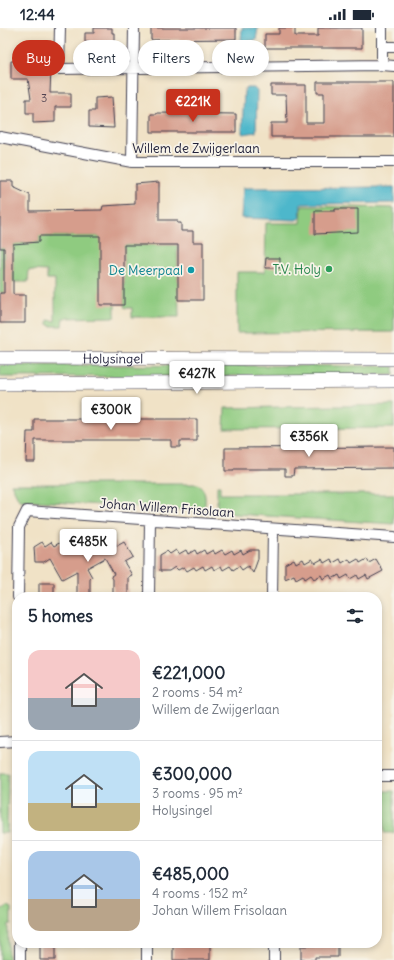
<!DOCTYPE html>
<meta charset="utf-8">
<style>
:root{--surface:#fff;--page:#f2f2f3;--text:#1f2937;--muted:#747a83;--line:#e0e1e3;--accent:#c8321e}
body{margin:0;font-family:Delius,sans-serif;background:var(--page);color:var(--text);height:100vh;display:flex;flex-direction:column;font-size:15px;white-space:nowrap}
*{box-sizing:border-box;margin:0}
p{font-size:13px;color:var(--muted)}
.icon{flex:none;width:22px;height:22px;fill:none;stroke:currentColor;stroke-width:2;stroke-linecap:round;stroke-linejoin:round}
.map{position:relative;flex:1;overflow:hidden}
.side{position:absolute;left:12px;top:564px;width:370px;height:356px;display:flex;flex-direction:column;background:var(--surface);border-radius:16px;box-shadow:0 2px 6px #0003}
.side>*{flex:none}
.banner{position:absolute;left:12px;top:12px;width:370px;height:36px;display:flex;gap:8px}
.price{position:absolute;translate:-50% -34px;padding:0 9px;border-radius:4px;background:#fff;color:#222;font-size:13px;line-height:26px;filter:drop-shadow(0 1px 2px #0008)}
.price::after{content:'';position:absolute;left:50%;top:24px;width:12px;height:9px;margin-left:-6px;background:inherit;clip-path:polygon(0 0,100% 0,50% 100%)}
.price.on{background:var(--accent);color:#fff}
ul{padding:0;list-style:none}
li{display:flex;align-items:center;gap:12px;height:100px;padding:0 16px}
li+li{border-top:1px solid var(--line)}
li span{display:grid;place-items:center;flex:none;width:112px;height:80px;border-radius:12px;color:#555}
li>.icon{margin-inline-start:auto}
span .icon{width:48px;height:48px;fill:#fffc;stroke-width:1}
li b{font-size:17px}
h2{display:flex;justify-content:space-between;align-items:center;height:48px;padding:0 16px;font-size:17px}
.pill{padding:0 14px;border-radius:18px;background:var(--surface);box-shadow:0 2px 6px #0003;font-size:14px;line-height:36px}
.pill.on{background:var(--accent);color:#fff}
.status{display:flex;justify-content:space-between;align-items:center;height:28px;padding:0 20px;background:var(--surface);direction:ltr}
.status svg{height:11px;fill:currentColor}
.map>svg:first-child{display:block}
</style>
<div class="status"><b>12:44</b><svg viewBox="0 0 49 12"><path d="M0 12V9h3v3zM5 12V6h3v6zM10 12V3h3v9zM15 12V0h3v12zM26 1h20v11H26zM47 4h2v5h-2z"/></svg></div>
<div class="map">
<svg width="394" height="932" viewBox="0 0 394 932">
<rect width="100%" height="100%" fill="#f7f3e8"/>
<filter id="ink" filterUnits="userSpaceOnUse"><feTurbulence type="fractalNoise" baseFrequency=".025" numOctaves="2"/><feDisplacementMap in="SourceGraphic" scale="8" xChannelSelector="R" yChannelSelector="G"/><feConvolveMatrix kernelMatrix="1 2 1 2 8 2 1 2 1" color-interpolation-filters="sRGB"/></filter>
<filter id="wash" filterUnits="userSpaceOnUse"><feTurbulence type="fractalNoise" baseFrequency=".012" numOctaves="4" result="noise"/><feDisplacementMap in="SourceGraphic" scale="16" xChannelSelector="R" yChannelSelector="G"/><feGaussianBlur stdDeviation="0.9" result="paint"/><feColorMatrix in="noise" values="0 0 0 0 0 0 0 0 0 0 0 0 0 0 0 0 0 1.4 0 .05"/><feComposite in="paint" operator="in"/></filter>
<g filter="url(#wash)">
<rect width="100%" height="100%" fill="#f0e2c6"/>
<path fill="#8fcb80" stroke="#58765e" d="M302,178L394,180V304L237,305V244H265L266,195H301Z
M39,205L43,208H100L115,277V289L63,290L62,298H51L48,296V292L55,293V251H47V243L29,242L28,254H13V216L39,214Z
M177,214L179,289H132V280H125L124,277V217H177Z
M0,220H4V265H0Z
M0,337L394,338V347L0,349Z
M394,377V400L224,401L225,380Z
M11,456H198C206,461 207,474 203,483H200L19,472Z
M217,458H220V466H394V496L220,485L217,483Z
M0,745H8L7,805H0Z
M384,763H394V805H384Z
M7,878L11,880V896H8V932H0V882Z"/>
<path fill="#4db7cb" stroke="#386c83" d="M242,0H258L256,12L244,14L241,12Z
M247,60H254L257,63L256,104L243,106L242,105L244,63Z
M394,159V175L301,176L300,190L296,192L241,190L243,160Z"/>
<g id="blocks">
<path fill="#d69d8c" d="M94,0H112V5H114V21H106L105,14H85V5H94Z
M151,0H236V11L151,12Z
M279,0H295V8H318V0H362V20H265V6H279Z
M27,24H48V39H51L50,65H71V79H55V94L33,95V85H26V71H31L28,51H11V33H27Z
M317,54H394V109H271V95H287L286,67H271V57H306V95H324V65H317Z
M112,69L114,100L89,99V83H95V70Z
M157,85L236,86V104H151V86H157Z
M0,153H13V159L30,167V183L102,182L103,178L135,176V156L159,154V192H177V195H181V203H193V214H203V272H178V217H124V277H100V208H39V214L13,216V265L14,267H25V295H0V265H4V220H0Z
M335,181H358V204L315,206V183H335Z
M266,230H280V240H265Z
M34,391H197V413H180V419H171V412H35V434H26L27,404H34Z
M394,419V440L294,441L293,448H285V441H234V443H225V420Z
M42,514L45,518L51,514L54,518L61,514L63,518L70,514L72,518L79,514L81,518L88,514L90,518L97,514L99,518L106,514L108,518L115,514L117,518L124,514L133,529L124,534L132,547L128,549V569H113V551L111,548L114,546L105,530L87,540L92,549L90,551V569H77V543L62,551L50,530L44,534H35L34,519Z
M176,522L179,526L186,522L188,526L195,522L197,526L204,522L206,526L213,522L215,526L222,522L225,526L232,522L234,526L241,522L243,526L250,522H258V531L253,545L248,538L242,542L239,538L233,542L230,538L223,542L221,538L214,542L212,538L205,542L203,538L196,542L194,539L187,543L184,539L178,542L175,539L169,543H160V527L167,523L170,526Z
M294,531L296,535L303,531L305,535L312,531L315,535L322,531L324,535L331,531L333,535L340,531L342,535L349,531L351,535L358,531L360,535L367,531L369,535L376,531L383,543L368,551L366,547L359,551L357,547L350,551L348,547L341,551L339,547L332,551L330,547L323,551L321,547L314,551L311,547L305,551L303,547L296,551L294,547L285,551V536Z
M39,555H54V569H39Z
M40,915H55V932H40Z
M173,915H210V932H173Z
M338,917V929H315V932H301V918Z"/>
</g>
</g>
<g filter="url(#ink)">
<use href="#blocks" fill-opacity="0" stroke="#413f50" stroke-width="1"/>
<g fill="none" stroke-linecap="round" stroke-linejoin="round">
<g stroke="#413f50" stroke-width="12">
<path id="minor" d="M60,0L59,41L382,37V19H394
M382,0V19
M382,37L394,38
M0,109L132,134H394
M132,134L134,0
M18,569L19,499L27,483L394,509
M149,569L150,492
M272,569L273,501
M0,714L17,713
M377,748H394
M20,915V932
M147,915V932
M274,915V932"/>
</g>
<g stroke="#413f50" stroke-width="14">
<g id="tertiary">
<path id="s1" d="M0,330L394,331"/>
<path d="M0,356L394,353"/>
</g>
</g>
<use href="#minor" stroke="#fff" stroke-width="10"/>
<use href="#tertiary" stroke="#fff" stroke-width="13"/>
</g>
</g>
<circle fill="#2e9e5b" stroke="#f7f3e8" stroke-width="1.5" cx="329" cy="241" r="4"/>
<circle fill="#0f9aa8" stroke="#f7f3e8" stroke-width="1.5" cx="191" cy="242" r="4"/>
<g text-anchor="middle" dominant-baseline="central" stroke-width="3.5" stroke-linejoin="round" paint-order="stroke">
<g font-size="11" fill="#4f414f">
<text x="44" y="70">3</text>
</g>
<g font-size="13" fill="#22223b" stroke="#f7f3e8">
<text x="196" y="120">Willem de Zwijgerlaan</text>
<text stroke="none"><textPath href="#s1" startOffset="113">Holysingel</textPath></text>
<text transform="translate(167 480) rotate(4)">Johan Willem Frisolaan</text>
</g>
<g font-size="13" fill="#27864d" stroke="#f7f3e8" text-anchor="end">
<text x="321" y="241">T.V. Holy</text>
</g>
<g font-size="13" fill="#0d838f" stroke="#f7f3e8" text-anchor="end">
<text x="183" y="242">De Meerpaal</text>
</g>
</g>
</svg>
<b class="price on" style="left:193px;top:95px">€221K</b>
<b class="price" style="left:197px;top:367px">€427K</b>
<b class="price" style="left:111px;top:403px">€300K</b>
<b class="price" style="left:309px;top:430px">€356K</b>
<b class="price" style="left:88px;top:535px">€485K</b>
<div class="banner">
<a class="pill on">Buy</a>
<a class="pill">Rent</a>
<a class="pill">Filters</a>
<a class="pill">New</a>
</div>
<section class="side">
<h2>5 homes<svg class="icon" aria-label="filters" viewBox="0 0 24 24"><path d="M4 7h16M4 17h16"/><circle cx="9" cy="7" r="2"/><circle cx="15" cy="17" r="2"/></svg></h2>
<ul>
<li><span style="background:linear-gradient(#f6c9c9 60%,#9aa5b1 0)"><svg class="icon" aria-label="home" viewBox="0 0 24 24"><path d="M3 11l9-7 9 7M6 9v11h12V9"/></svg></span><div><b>€221,000</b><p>2 rooms · 54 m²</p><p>Willem de Zwijgerlaan</p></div></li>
<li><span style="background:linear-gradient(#bfe0f5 65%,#c2b280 0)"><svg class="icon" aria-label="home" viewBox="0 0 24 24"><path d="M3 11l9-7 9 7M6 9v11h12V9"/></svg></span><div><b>€300,000</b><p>3 rooms · 95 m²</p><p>Holysingel</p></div></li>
<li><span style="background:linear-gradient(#a9c7e8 60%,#b9a48a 0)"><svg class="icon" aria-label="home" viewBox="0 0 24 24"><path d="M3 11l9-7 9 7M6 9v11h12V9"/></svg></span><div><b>€485,000</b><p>4 rooms · 152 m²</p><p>Johan Willem Frisolaan</p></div></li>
</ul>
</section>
</div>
